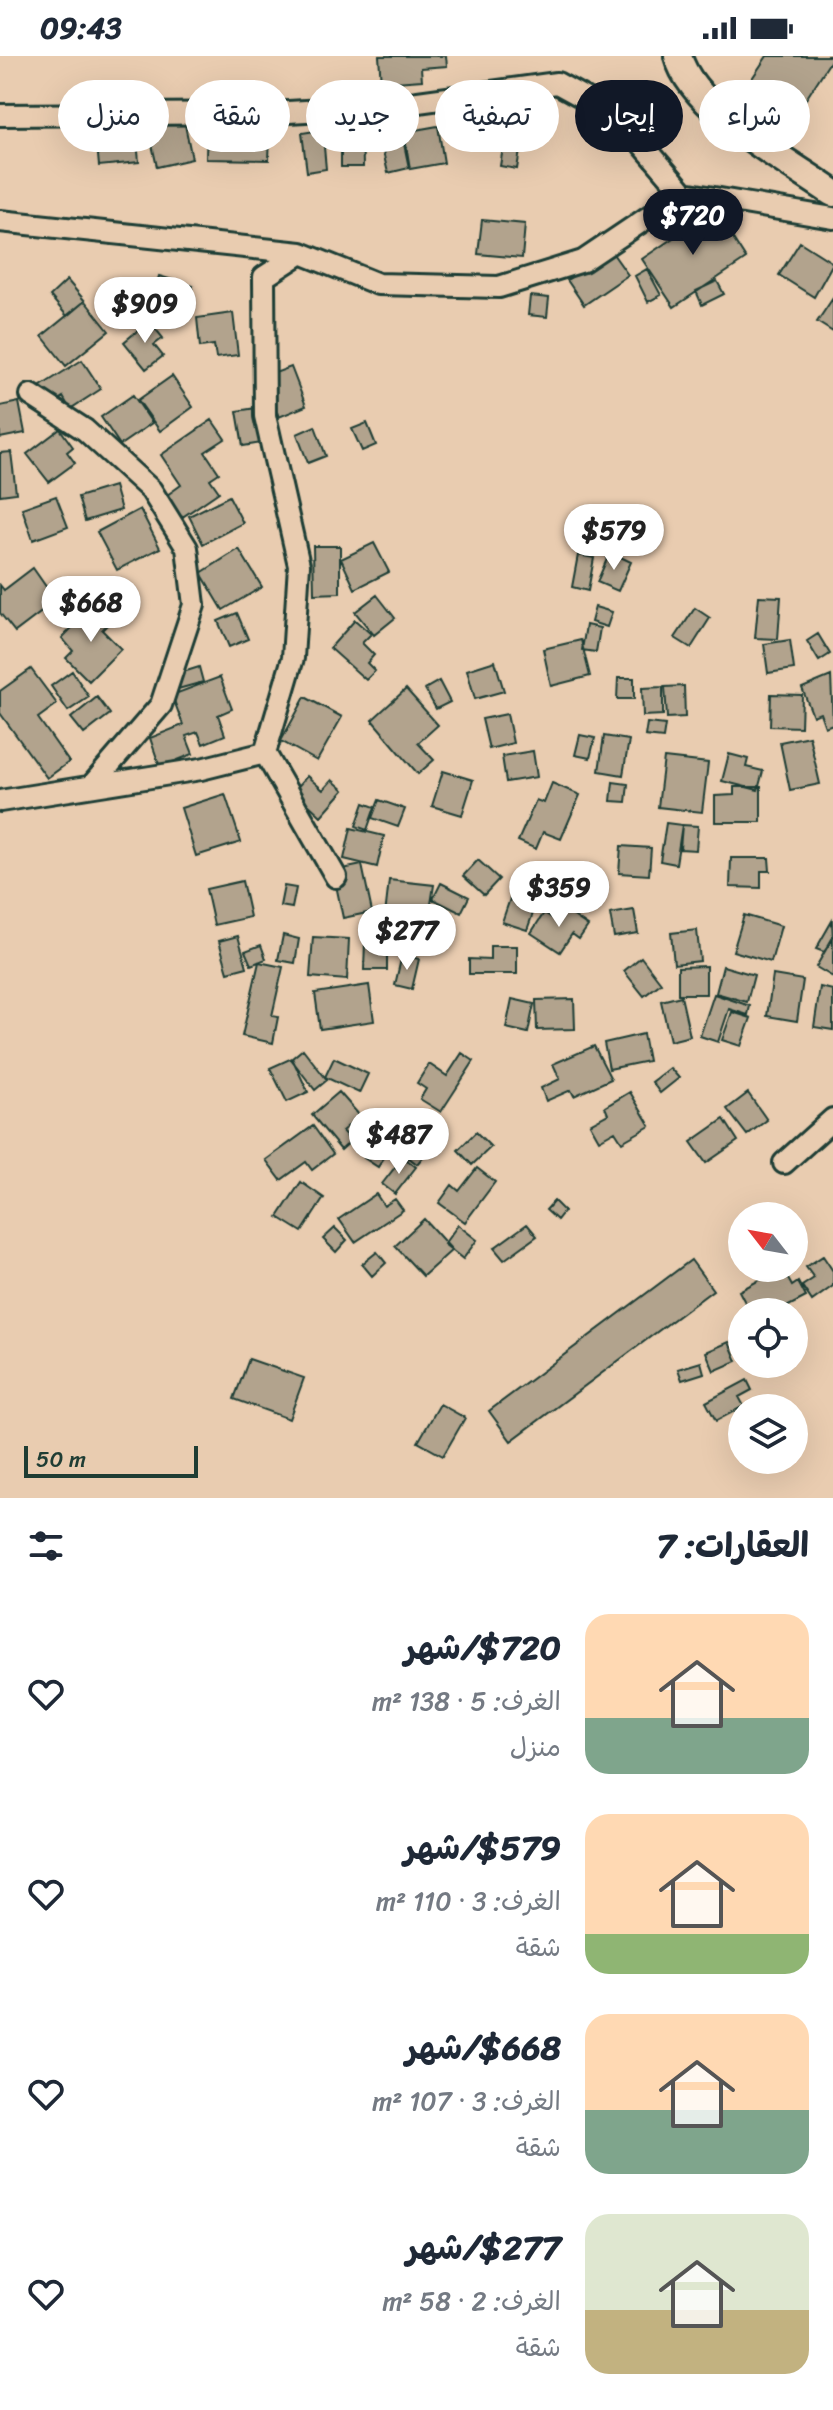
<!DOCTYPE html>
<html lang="ar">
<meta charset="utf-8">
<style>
:root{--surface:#fff;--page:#f2f2f3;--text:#1f2937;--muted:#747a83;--accent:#111827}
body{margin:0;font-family:Sriracha,"Playpen Sans Arabic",sans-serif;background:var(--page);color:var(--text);direction:rtl;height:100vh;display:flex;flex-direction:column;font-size:30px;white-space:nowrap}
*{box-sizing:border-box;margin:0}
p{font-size:26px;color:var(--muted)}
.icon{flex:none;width:44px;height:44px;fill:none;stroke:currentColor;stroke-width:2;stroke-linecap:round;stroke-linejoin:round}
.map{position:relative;height:1442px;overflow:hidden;direction:ltr}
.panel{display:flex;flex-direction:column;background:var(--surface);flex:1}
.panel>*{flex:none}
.guide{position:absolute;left:24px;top:24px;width:786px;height:72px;direction:rtl;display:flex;gap:16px}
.needle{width:52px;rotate:301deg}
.buttons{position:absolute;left:728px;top:1146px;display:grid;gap:16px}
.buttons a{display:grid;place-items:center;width:80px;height:80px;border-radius:50%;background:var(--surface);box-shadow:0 8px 32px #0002;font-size:40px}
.scale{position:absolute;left:24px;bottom:20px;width:174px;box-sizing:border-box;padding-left:8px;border:4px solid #1f3d34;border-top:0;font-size:22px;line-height:28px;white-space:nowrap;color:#1f3d34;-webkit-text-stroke:6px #e9ccb0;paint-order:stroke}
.price{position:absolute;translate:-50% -68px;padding:0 18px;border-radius:28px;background:#fff;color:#222;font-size:26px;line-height:52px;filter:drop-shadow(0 2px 4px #0008)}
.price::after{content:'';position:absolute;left:50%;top:48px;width:24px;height:18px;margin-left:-12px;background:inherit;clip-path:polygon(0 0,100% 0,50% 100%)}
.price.on{background:var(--accent);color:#fff}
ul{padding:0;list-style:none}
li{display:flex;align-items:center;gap:24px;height:200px;padding:0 24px}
li span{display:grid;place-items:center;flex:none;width:224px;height:160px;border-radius:24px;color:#555}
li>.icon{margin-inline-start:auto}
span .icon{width:96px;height:96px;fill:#fffc;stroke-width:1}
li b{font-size:34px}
h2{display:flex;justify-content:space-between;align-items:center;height:96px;padding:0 24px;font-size:34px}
.pill{padding:0 28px;border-radius:36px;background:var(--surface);box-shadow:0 8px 32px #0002;font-size:28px;line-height:72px}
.pill.on{background:var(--accent);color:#fff}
.status{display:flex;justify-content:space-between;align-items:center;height:56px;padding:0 40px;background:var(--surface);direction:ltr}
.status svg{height:22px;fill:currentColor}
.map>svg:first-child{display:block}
</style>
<div class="status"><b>09:43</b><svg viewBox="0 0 49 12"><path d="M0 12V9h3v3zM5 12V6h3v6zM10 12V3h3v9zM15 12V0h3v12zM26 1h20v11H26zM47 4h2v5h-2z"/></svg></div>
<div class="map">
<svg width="833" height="1442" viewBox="0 0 833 1442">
<rect width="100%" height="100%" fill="#e9ccb0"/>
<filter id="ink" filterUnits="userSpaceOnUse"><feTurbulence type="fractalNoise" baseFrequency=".0125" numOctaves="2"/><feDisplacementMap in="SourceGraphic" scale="16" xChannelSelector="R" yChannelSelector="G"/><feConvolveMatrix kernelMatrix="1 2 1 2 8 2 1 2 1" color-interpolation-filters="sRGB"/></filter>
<g filter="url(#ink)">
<path fill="#b2a38d" stroke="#1f3d34" stroke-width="2" d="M379,0H446L447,10L421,12L422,24L381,27Z
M767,0H833V1L799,54L751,24Z
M510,49L527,51L517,113L500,110Z
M183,59L192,103L157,111L147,66Z
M207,61L237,62V79H270L269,104L206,103Z
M135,63L139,106L99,110L95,67Z
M362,70L363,111H341V71Z
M438,70L444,107L410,113L404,76Z
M334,72L336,89L324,91L326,113L307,116L302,77Z
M403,83L409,112L388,117L381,87Z
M689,154L702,172L719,161L746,203L674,251L642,203L673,182L665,170Z
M482,164L525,168L522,202L478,198Z
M800,186L833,207L814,241L779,219Z
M611,195L628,219L584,249L567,224Z
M647,213L661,239L648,246L635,220Z
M159,220L193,230L185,257L151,247Z
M67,224L85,245L67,260L50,240Z
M717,225L724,238L702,249L696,235Z
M530,240L549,242L547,261L528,259Z
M833,242V276L817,266Z
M85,245L109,275L66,310L42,280Z
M233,257L238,299L216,302L214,289L200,291L197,262Z
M149,265L163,282L154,289L163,300L146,313L124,286Z
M82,304L101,333L70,353L63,341L52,348L41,330Z
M291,311L306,350L279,361L264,321Z
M172,320L193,351L160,375L138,344Z
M133,339L152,367L120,389L101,361Z
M19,346L25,377L0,382V350Z
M256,352L262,387L243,390L237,355Z
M212,364L225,383L205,396L219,417L210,423L219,436L178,464L163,442L181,429L161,399Z
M367,367L376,389L362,395L352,373Z
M315,370L326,400L308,407L297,378Z
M60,373L73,391L67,396L75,407L49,426L27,398Z
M11,396L16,437L0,439V397Z
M114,430L121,454L85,465L78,441Z
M56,440L68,471L33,484L22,452Z
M229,440L243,467L203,488L189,460Z
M140,453L160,492L117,514L97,476Z
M374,487L389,516L355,533L341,503Z
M313,490H340V537L314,538Z
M239,493L262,531L223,554L201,517Z
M610,496L631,506L618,535L597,526Z
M578,499L594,502L588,535L572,531Z
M33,512L56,545L15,576L0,557V529L4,534Z
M377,539L395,562L374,579L355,556Z
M759,540L781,541L778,583L755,582Z
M94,549L111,565L102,574L121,593L89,625L66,602L73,595L62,582Z
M595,551L612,556L607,571L591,566Z
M695,552L710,562L691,592L675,582Z
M237,557L248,583L229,591L218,565Z
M355,564L371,578L362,587L374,599L367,607L375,615L366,624L330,592Z
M586,569L600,572L596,596L582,594Z
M818,578L830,598L819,605L807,585Z
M581,584L590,620L551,630L543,593Z
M790,584L794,613L768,617L764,588Z
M495,605L504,635L475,643L467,614Z
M199,611L203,626L178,633L174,619Z
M31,613L57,648L38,662L69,706L47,722L0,657V635Z
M72,615L89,641L68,655L51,630Z
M831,620L833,668L825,671L820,657L813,660L802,632Z
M220,621L232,653L218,659L225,679L203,688L198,676L186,680L193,698L160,711L150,682L183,669L172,639Z
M618,622H634V643H617Z
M439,625L450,646L436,653L425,633Z
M684,630L685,661L667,662L665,631Z
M663,631V659L643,660L642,632Z
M406,633L438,669L418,687L434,704L418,718L372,664Z
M771,638L802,639L801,671L770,670Z
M97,641L110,658L84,678L71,662Z
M305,641L342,661L317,705L281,685Z
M507,658L513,687L489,693L482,663Z
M647,667L665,669L663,682L645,680Z
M580,679L595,682L590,702L575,699Z
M604,680L629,684L623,719L599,715Z
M809,680L820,728L790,734L780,686Z
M533,695L537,721L506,726L502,700Z
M729,698L748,703L746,711L763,715L758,734L722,725Z
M664,702L708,707L702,756L658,751Z
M443,715L473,724L462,759L432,750Z
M307,720L323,734L332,724L344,734L321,760L294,735Z
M613,726L628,728L626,746L611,745Z
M552,727L580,739L561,783L543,776L536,793L518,785L536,744L544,747Z
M734,731H761V766H715V740L734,739Z
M225,738L241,786L196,800L181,752Z
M379,744L405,753L398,771L372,762Z
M364,747L375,751L367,774L356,770Z
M666,767L682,769L676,808L660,805Z
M682,769L698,770L696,794L680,793Z
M351,772L384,780L377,811L344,803Z
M621,790L651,792L649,819L619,817Z
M731,802H769L770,815H761V832L730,831Z
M478,804L499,823L484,839L463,820Z
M362,809L372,856L343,862L333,815Z
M389,824L434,829L430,855L410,853L407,879L383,877Z
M242,825L250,861L214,869L206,833Z
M441,827L469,841L461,857L433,843Z
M284,830L296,832L292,852L280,850Z
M513,834L538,843L527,874L502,866Z
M562,852L588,870L579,883L572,878L560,896L531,877L544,857L554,863Z
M634,854L638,877L614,881L610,858Z
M744,859L781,870L771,906L733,895Z
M832,865L833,883L824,896L816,893Z
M412,869L446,883L441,896L427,890L424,898L403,890Z
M697,874L700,905L674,908L671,877Z
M283,879L299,883L295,907L278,904Z
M238,880L247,911L228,916L219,885Z
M313,881L349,883L347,924L310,921Z
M832,883L833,884V921L816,911Z
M365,886L387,887V914H364Z
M261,889L266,903L251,909L245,895Z
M490,890H517V918H469V903L490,904Z
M402,899L419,903L412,933L395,929Z
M641,901L661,927L644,940L624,915Z
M259,906L283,911L272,960L278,961L273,987L242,980Z
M706,910V938H678V911Z
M723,910L754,919L747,946L716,937Z
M773,919L803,924L797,965L767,960Z
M369,929L374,965L320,973L315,937Z
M820,931L833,934V974L814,971Z
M714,938L750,950L748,959L729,953L718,986L700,980Z
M681,940L690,980L670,985L661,945Z
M512,943L534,948L528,977L506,972Z
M574,943L575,973L537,974L536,944Z
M732,956L751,962L741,990L722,984Z
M643,978L648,1005L609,1013L604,987Z
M594,990L611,1023L574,1040L571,1034L546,1045L541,1032L560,1023L553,1008Z
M303,993L327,1024L315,1034L291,1003Z
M462,997L474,1005L441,1056L420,1043L426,1033L417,1027L429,1008L447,1020Z
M292,1002L308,1036L287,1046L270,1012Z
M334,1002L368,1018L359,1037L325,1021Z
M670,1012L679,1022L660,1037L652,1026Z
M339,1036L360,1060L342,1075L351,1085L341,1094L312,1059Z
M630,1036L650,1070L622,1086L615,1075L599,1084L590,1068L608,1058L605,1051Z
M748,1037L767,1064L747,1079L727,1053Z
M724,1063L738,1085L706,1107L691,1086Z
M313,1070L333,1098L312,1114L306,1106L281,1124L266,1104Z
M476,1076L491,1091L472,1109L458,1094Z
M379,1080L392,1089L378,1111L364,1102Z
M418,1089L427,1096L417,1108L408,1101Z
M403,1101L416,1111L395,1138L382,1128Z
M477,1112L495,1126L465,1166L439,1147L452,1129L459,1135Z
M301,1126L324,1142L302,1176L278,1161Z
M376,1138L384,1150L395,1143L403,1154L355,1186L339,1163Z
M554,1145L564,1155L557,1164L546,1154Z
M424,1163L452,1194L423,1220L395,1190Z
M527,1168L537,1180L504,1204L494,1192Z
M458,1169L477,1184L463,1203L444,1188Z
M335,1172L347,1184L336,1196L323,1183Z
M377,1196L386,1207L372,1220L362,1208Z
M823,1200L833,1215V1230L812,1245L802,1230L814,1222L806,1211Z
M691,1204L713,1234L511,1385L489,1355Z
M782,1212L792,1230L798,1226L806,1241L777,1256H750L739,1235Z
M729,1286L737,1305L714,1315L706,1296Z
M249,1303L304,1322L289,1363L234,1343Z
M701,1306L704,1317L682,1324L678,1313Z
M747,1324L752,1334L739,1341L744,1350L716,1365L706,1346Z
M440,1348L465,1362L443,1400L418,1386Z"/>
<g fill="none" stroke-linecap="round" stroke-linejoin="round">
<g stroke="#1f3d34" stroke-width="26">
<path id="street" d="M0,59L272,57L389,50L557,27L619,61L684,137
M0,165L301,197
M31,339L85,374L151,434L187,492L194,549L161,649L93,728
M0,745L201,713L265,697
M336,821L265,697L293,602L299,509L265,360L264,221L301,197L378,228L499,231L583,205L684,137L833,162
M784,1107L833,1063"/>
</g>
<g stroke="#1f3d34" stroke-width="32">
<path id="secondary" d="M678,0C692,54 788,105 833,137"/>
</g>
<use href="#street" stroke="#e9ccb0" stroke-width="20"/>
<use href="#secondary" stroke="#e9ccb0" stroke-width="26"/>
</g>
</g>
</svg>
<div class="buttons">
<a><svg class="needle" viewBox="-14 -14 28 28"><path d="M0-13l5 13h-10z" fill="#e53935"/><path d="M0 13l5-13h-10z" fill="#747a83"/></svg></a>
<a><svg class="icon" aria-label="locate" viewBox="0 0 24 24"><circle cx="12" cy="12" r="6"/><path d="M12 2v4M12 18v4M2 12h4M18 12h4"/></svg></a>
<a><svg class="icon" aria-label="layers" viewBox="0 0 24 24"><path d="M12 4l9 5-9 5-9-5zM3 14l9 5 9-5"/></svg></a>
</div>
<div class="scale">50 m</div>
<b class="price on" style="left:693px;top:201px">$720</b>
<b class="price" style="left:145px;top:289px">$909</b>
<b class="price" style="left:614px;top:516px">$579</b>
<b class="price" style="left:91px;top:588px">$668</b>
<b class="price" style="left:559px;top:873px">$359</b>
<b class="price" style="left:407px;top:916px">$277</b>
<b class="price" style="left:399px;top:1120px">$487</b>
<div class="guide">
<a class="pill">شراء</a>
<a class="pill on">إيجار</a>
<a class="pill">تصفية</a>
<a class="pill">جديد</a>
<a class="pill">شقة</a>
<a class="pill">منزل</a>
</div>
</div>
<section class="panel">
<h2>العقارات: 7<svg class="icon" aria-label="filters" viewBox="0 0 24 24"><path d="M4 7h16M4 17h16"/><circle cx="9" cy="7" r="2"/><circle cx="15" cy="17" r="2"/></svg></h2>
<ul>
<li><span style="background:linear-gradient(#ffd9b3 65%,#7fa58c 0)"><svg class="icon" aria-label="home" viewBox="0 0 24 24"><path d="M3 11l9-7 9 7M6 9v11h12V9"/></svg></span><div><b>$720/شهر</b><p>الغرف: 5 · 138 m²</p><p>منزل</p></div><svg class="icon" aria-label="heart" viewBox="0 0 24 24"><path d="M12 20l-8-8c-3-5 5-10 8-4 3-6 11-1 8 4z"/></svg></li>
<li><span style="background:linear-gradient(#ffd9b3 75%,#8fb573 0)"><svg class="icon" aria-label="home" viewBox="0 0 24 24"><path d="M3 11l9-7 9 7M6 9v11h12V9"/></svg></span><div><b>$579/شهر</b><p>الغرف: 3 · 110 m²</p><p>شقة</p></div><svg class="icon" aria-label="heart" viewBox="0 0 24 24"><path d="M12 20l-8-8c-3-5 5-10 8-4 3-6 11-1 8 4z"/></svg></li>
<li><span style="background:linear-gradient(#ffd9b3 60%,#7fa58c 0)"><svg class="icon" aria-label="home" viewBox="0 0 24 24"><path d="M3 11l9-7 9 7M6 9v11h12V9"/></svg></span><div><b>$668/شهر</b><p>الغرف: 3 · 107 m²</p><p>شقة</p></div><svg class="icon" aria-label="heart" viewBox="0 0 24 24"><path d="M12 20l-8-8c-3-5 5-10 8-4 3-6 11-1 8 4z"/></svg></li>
<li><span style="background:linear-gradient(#dfe7d0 60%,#c2b280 0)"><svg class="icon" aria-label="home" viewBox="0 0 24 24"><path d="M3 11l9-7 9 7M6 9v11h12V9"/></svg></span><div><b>$277/شهر</b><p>الغرف: 2 · 58 m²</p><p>شقة</p></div><svg class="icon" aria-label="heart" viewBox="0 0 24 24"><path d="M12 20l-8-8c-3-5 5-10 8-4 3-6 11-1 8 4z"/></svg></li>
</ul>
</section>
